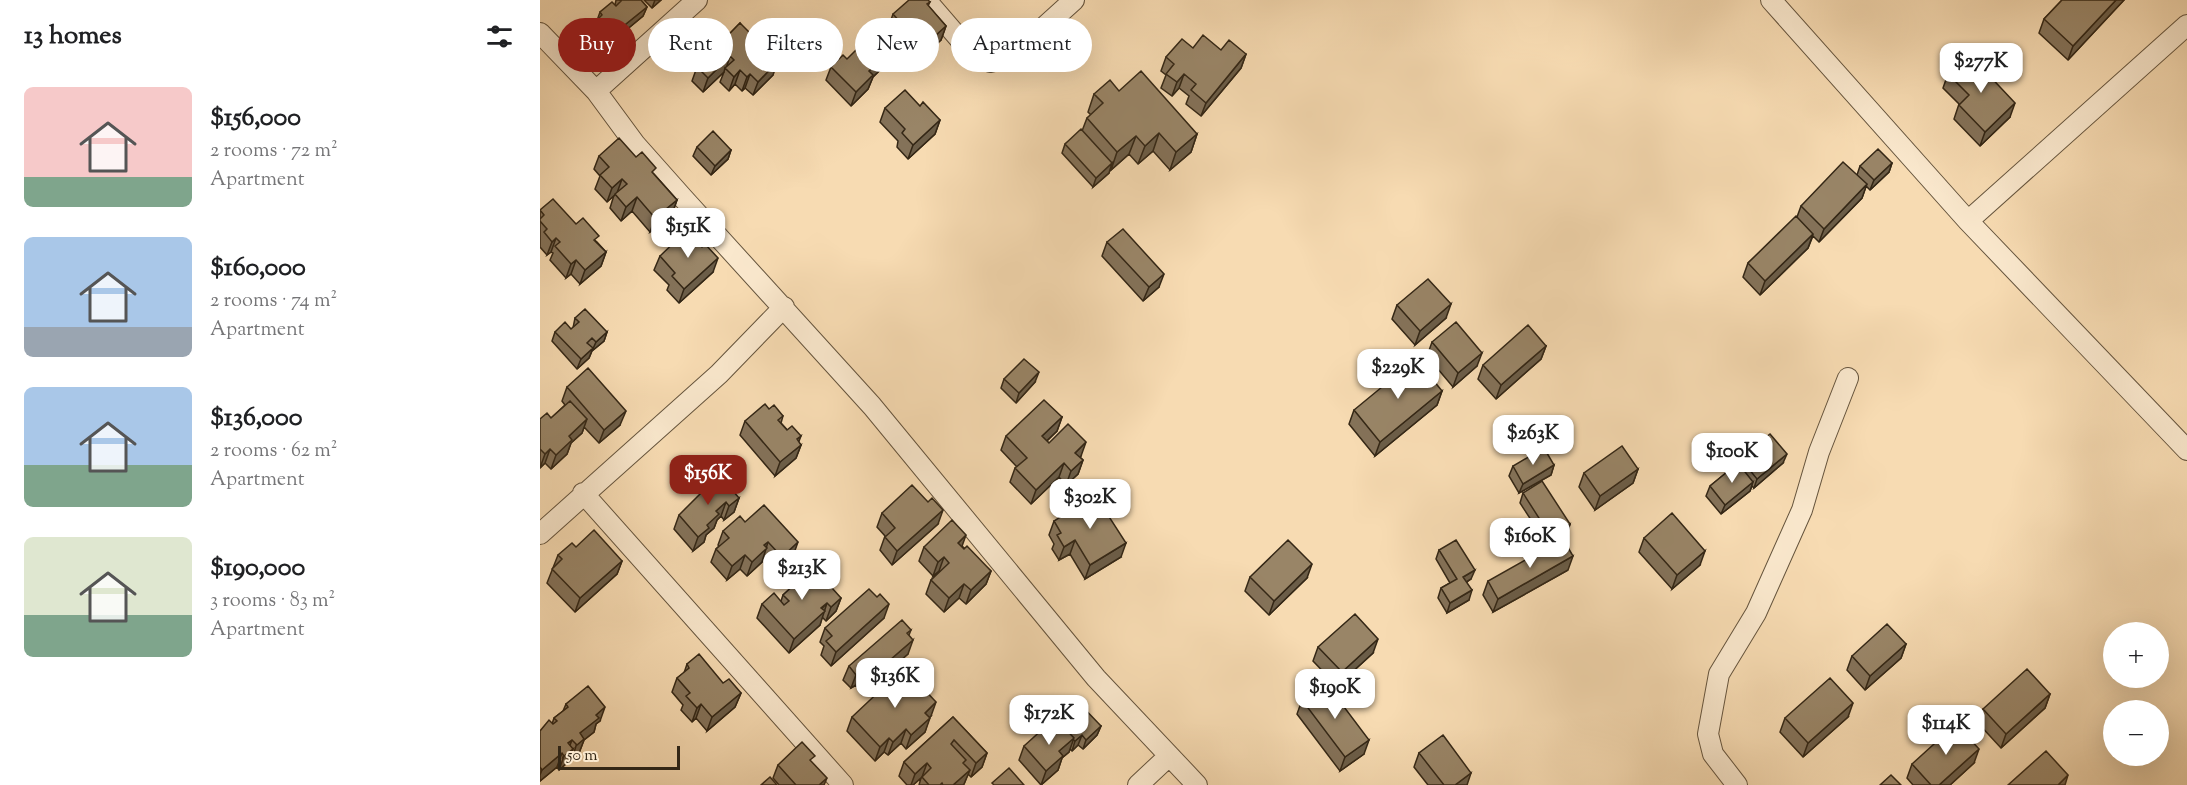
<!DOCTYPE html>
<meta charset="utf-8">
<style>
:root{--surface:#fff;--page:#f2f2f2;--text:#202124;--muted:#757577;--accent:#8f2418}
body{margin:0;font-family:"Sorts Mill Goudy",serif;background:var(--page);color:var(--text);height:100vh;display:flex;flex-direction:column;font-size:22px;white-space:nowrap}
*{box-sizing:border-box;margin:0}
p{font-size:20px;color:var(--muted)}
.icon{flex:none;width:33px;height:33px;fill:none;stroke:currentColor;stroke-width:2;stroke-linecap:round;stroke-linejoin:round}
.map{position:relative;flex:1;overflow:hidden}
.sheet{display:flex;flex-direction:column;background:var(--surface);width:540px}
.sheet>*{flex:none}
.top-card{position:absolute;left:18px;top:18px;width:570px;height:54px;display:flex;gap:12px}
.fabs{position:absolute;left:1563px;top:622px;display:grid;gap:12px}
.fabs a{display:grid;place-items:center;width:66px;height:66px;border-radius:50%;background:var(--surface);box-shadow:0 6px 24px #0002;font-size:30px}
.scale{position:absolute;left:18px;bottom:15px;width:122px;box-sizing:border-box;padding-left:6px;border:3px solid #342716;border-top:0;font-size:16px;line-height:21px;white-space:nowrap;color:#342716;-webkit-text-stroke:4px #fae8cd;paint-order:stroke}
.price{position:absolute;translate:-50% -51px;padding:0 14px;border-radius:12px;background:#fff;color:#222;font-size:20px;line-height:39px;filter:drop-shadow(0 2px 3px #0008)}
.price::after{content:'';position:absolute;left:50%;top:36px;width:18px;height:14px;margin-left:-9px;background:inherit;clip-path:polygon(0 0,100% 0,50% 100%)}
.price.on{background:var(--accent);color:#fff}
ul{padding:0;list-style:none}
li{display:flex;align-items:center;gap:18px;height:150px;padding:0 24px}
li span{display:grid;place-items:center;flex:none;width:168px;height:120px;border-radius:9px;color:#555}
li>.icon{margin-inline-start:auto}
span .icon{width:72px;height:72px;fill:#fffc;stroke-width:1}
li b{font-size:26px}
h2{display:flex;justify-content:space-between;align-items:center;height:72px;padding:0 24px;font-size:26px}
.pill{padding:0 21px;border-radius:27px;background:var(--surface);box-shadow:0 6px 24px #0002;font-size:21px;line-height:54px}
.pill.on{background:var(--accent);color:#fff}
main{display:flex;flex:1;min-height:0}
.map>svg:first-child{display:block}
</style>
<main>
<section class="sheet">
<h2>13 homes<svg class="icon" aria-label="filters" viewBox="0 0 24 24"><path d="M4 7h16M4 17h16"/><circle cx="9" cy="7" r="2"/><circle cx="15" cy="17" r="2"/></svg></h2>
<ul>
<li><span style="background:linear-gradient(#f6c9c9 75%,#7fa58c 0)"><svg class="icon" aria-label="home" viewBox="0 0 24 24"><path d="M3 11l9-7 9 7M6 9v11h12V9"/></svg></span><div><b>$156,000</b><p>2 rooms · 72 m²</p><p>Apartment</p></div></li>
<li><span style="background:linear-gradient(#a9c7e8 75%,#9aa5b1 0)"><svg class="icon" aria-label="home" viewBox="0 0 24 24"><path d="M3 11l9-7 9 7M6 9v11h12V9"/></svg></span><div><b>$160,000</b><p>2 rooms · 74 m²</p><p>Apartment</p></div></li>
<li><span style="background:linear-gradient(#a9c7e8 65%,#7fa58c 0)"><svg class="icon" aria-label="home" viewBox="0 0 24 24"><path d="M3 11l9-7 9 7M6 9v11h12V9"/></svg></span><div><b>$136,000</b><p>2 rooms · 62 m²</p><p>Apartment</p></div></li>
<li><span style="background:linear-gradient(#dfe7d0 65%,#7fa58c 0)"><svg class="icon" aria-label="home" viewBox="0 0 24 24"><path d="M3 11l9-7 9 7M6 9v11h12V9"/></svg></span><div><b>$190,000</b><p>3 rooms · 83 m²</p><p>Apartment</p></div></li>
</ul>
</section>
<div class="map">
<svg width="1647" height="785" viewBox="0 0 1647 785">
<rect width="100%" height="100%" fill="#f7dbb2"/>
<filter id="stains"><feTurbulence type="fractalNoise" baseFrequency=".00333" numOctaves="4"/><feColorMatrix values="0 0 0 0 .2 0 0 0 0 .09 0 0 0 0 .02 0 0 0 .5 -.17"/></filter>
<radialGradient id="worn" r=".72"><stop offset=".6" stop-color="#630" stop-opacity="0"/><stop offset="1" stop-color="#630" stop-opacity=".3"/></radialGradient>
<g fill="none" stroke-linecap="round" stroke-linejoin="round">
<g stroke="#65543d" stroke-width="22">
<path id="minor" d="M386,0L429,50L450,62L471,57L534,0
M1231,0L1428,221L1647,450
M0,33L56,91L95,144L143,198L332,406L556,678L657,785
M56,91L157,0
M1428,221L1647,25
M43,493L303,785
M0,534L179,374L244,307
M598,785L629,756
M1197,785L1173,754L1168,734L1179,674L1216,613L1262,510L1279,452L1308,378"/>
</g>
<use href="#minor" stroke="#fae8cd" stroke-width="20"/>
</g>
<path fill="#847259" stroke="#342716" stroke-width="1.5" d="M76,0H101L107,7L103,16L67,46L54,29L60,12L75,5Z
M104,0H121L112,8Z
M1522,0H1584L1528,60L1499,33L1504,19Z
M390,2L388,6L406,26L401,40L380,58L367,43L364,46L348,28L353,14Z
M200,23L233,75L213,95L205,88L202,91L195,84L189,91L180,82L184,72L163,92L152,81L157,67Z
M653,48L681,50L706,54L701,68L661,116L646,104L649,96L639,88L632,96L621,88L626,75L621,71L626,57Z
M344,57L339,71L333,77L328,89L311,106L286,80L291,67Z
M1408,74L1470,117L1440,146L1414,119L1419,104L1403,88Z
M579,91L657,134L651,152L630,170L613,151L598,164L589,154L571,170L570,169L569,173L553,187L522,153L525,144L542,131L547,118L551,115L548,112L554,94Z
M380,106L400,120L395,134L368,159L357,147L358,141L340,122L345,108Z
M157,147L191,150L188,159L171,175L153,156Z
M59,156L96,157L114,174L137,200L132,214L110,232L92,211L81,221L70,208L74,195L67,202L55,189L60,176L54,169Z
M1352,163L1349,172L1330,190L1326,186L1322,198L1279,242L1273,236L1268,248L1220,295L1203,277L1208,263L1257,217L1261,206L1317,175L1320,166Z
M0,210L36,224L57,242L66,252L61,266L40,284L31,274L26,278L10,260L13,253L11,252L7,255L0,247Z
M567,242L619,287L603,301L562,256Z
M120,256L173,272L139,303L127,290L129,285L114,270Z
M857,305L906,318L875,345L852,319Z
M35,318L67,332L64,341L52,351L49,358L37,369L12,341L15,332L31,329L33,328Z
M892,342L937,366L913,387L887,356Z
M1006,346L1001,359L956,399L938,379L943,365Z
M464,379L495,382L476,403L461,388Z
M27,387L80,425L59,443L44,427L42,433L31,443L27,454L11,469L5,463L0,468V419L11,418L25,405L22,401Z
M902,391L897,405L835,456L809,424L814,410Z
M229,409L243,416L241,423L261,445L256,458L235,476L200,435L205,421Z
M522,417L517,431L507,441L509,443L541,456L540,457L543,460L538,474L526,485L519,477L491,504L470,482L475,468L477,467L461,450L466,436Z
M1200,458L1243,463L1214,488L1212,486L1210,491L1181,514L1166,496L1170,486L1198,463Z
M1014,465L1011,475L979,493L969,476L973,466Z
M1098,469L1093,483L1055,510L1039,487L1044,473Z
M983,493L1030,524L1027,534L1008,546L980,503Z
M199,498L194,512L184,520L181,516L177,520L174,528L166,535L164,542L153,551L134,529L139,515Z
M342,513L398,524L352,565L340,550L345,536L337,527Z
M514,521L581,557L545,579L530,554L519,560L512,549L514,544L509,535Z
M205,522L253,556L237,570L224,556L222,562L207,576L200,569L187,580L171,562L176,549L179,546L178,545L183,531Z
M1104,538L1160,565L1132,589L1099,552Z
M422,546L451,571L446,584L426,604L419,598L404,612L386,594L391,580L399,572V571L393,576L379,561L384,547Z
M36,547L82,561L77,574L35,612L7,583L18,555Z
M899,550L931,579L927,582L929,600L907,613L898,598L901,588L910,583L896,559Z
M254,566L301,598L296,611L286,621L282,617L280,625L249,653L217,618L222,604L241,601L243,595L254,585L249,580Z
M1028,570L953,612L943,595L948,581Z
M710,577L767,578L729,615L705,591Z
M337,597L344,618L291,666L281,655L284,646L280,642L285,628Z
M371,630L369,635L368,654L323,693L316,685L311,688L303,680L309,666Z
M1366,644L1361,658L1325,690L1307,670L1312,656Z
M778,647L833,653L797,686L773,661Z
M147,664L201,693L195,707L167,731L156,718L152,722L141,710L143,705L132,692L137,678L144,673Z
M1510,694L1505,708L1461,748L1438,723L1443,709Z
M762,700L824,754L800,771L757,714Z
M26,704L60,721L56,724L54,732L44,740L39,753L32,759L30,757L28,762L19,770L17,767L0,781V731L12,724L14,718L23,711Z
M391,716L389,718L385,732L366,749L361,743L348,755L344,752L335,761L307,731L312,717Z
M413,717L447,753L442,767L431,777L428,774L424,784L423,785H379L381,778L373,785H367L359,776L364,762Z
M1308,717L1263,757L1240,732L1245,718Z
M516,721L561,726L557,735L543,749L538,745L532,751L530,749L529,752L522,758L518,770L501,785L479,760L484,746L507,733L513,727Z
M879,753L927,785H888L874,767Z
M272,763L284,785H239L233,778L238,765Z
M1434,763L1410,785H1373L1367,778L1372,764Z"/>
<path fill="#6b5d48" stroke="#342716" stroke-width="1.5" d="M115,0H121L112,8Z
M1576,0H1584L1528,60L1533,46Z
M107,7L103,16L67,46L71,36Z
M406,26L401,40L380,58L386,44Z
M372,29L367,43L364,46L369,32Z
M706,54L701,68L661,116L666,103Z
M190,56L186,69L185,68L184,72L163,92L168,78Z
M344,57L339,71L333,77L328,89L311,106L316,92L329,71Z
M238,61L233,75L213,95L218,82Z
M200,70L195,84L189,91L194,77Z
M210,74L205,88L202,91L207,77Z
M644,74L639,88L632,96L637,82Z
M1475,103L1470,117L1440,146L1445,132Z
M400,120L395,134L368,159L373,145Z
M619,133L613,151L598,164L605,146Z
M657,134L651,152L630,170L636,152Z
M596,136L589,154L571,170L577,152Z
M191,150L188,159L171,175L175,166Z
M572,163L569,173L553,187L556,178Z
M1352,163L1349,172L1330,190L1334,180Z
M82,179L77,193L67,202L72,188Z
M1327,184L1322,198L1279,242L1284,229Z
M97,197L92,211L81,221L86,207Z
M137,200L132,214L110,232L115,218Z
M1273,234L1268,248L1220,295L1225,281Z
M16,238L11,252L7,255L12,242Z
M66,252L61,266L40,284L45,270Z
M178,258L173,272L139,303L144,289Z
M36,260L31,274L26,278L31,264Z
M624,274L619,287L603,301L609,287Z
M911,304L906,318L875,345L880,331Z
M67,332L64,341L52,351L56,342Z
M1006,346L1001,359L956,399L961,385Z
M53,348L49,358L37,369L41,359Z
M942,353L937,366L913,387L918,373Z
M499,372L495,382L476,403L479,393Z
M902,391L897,405L835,456L840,442Z
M86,411L80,425L59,443L64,430Z
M522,417L517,431L497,450L502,436Z
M47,419L42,433L31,443L27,454L11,469L16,455L29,436Z
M261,436L256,449L261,445L256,458L235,476L240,462L257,439Z
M546,442L541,456L530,466L535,453Z
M10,449L5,463L0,468L5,454Z
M1247,454L1243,463L1214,488L1217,479Z
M543,460L538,474L526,485L531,471Z
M524,463L519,477L491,504L496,490Z
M1014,465L1011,475L979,493L983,484Z
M1098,469L1093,483L1055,510L1060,496Z
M1213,482L1210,491L1181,514L1185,505Z
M199,498L194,512L184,520L189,506Z
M186,502L181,516L177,520L174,528L166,535L164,542L153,551L158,537L176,511Z
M403,510L398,524L352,565L357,551Z
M1030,524L1027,534L1008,546L1011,537Z
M426,535L421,549L418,543Z
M535,540L530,554L519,560L524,547Z
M228,542L222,562L207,576L212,562L224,545Z
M258,542L253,556L237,570L242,557Z
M586,543L581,557L545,579L550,565Z
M1165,551L1160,565L1132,589L1137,575Z
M205,555L200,569L187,580L192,566Z
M1033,556L1028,570L953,612L958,599Z
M404,557L399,571L393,576L398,562Z
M82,561L77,574L35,612L40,598Z
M772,564L767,578L729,615L734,601Z
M935,570L931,579L920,586L923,577Z
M451,571L446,584L426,604L431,590Z
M424,584L419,598L404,612L409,598Z
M932,590L929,600L907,613L910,603Z
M301,598L296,611L286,621L291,607Z
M287,603L280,625L249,653L254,639Z
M349,604L344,618L291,666L296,652Z
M838,639L833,653L797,686L802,672Z
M373,640L368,654L323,693L328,679Z
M1366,644L1361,658L1325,690L1330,676Z
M321,671L316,685L311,688L316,675Z
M201,693L195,707L167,731L172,717Z
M1510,694L1505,708L1461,748L1466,734Z
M396,702L391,716L380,727L385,713Z
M1313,703L1308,717L1263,757L1268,743Z
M161,704L156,718L152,722L157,708Z
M65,707L60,721L56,724L54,732L44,740L39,753L32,759L40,733L56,715Z
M390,718L385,732L366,749L371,735Z
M561,726L557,735L543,749L546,740Z
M366,729L361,743L348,755L353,742Z
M542,735L538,745L532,751L535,741Z
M349,738L344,752L335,761L340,747Z
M534,738L529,752L522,758L518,770L501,785L506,771L519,751Z
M32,740L27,753L33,749L28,762L19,770L24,756L27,754L23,757L28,743Z
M829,740L824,754L800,771L805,757Z
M1439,749L1434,763L1410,785H1399Z
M22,753L17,767L0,781V775L2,770Z
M447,753L442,767L431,777L436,763Z
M387,763L382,777L373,785H371L375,774Z
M430,770L424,784L423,785H413Z
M931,773L927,785H915Z
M1528,775L1525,785H1518Z
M287,778L284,785H279Z"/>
<path fill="#998567" stroke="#342716" stroke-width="1.5" d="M80,0H101L107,7L71,36L57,20L62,15L60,12L72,2L76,6L81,1Z
M369,0H388L390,2L387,4L406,26L386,44L372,29L369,32L353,14Z
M1522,0H1576L1533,46L1504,19Z
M200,23L238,61L218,82L210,74L207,77L200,70L194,77L185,68L194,60L190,56L168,78L157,67Z
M663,35L681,50L689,40L706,54L666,103L651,90L656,84L644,74L637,82L626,74L634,64L626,57L642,39L653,48Z
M327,39L344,57L329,71L333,75L316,92L291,67L303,55L307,59Z
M1429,54L1475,103L1445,132L1419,105L1429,95L1408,74Z
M601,71L657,134L636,152L619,133L605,146L596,136L577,152L547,118L563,103L554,94L570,80L579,91Z
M365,90L380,106L383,102L400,120L373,145L362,133L365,129L345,108Z
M541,129L572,163L556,178L525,144Z
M173,131L191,150L175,166L157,147Z
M79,138L96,157L102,152L116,168L112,172L137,200L115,218L97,197L86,207L75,194L87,184L82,179L72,188L60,175L69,167L59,156Z
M1338,149L1352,163L1334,180L1320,166Z
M1303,162L1327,184L1284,229L1261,206Z
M13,199L36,224L43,218L59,236L54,240L66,252L45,270L36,260L31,264L15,246L20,242L16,238L12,242L4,232L7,229L0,221V219L4,215L0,210Z
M1256,216L1273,234L1225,281L1208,263Z
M583,229L624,274L609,287L567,242Z
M146,231L162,247L165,244L178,258L144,289L132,276L135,273L120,256Z
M888,279L911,304L880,331L857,305Z
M45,309L67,332L56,342L52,338L47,343L53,348L41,359L15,332L25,322L31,329L39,322L35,318Z
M916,322L942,353L918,373L892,342Z
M988,325L1006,346L961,385L943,365Z
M484,359L499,372L479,393L464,379Z
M876,359L902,391L840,442L814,410Z
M48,368L86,411L64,430L27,387Z
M504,400L522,417L502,436L509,443L528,424L546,442L535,453L543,460L531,471L524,463L496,490L475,468L487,458L466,436Z
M30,401L47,419L29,436L32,440L16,455L10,449L5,454L0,449V419L7,413L11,418Z
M225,404L229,409L234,405L243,416L238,420L247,430L252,426L261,436L257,439L261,445L240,462L205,421Z
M1230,434L1247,454L1217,479L1200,458Z
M1082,446L1098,469L1060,496L1044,473Z
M1004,448L1014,465L983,484L973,466Z
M1198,463L1213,482L1185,505L1170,486Z
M179,475L199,498L189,506L186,502L176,511L179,514L167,525L169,528L158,537L139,515Z
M1002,481L1030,524L1011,537L983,493Z
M372,485L388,502L392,498L403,510L357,551L345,537L355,528L342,513Z
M555,495L586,543L550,565L535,540L524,547L517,535L521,533L514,521Z
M224,505L258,542L242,557L228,542L224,545L227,548L212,562L205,555L192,566L176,549L189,538L183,531L200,516L205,522Z
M1132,513L1165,551L1137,575L1104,538Z
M412,520L426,535L418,543L424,549L427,546L451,571L431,590L424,584L409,598L391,580L409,563L404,557L398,562L384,547Z
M54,530L82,561L40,598L12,569L22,559L18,555L32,543L36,547Z
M1023,539L1033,556L958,599L948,581Z
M748,540L772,564L734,601L710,577Z
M916,540L935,570L923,577L932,590L910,603L901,588L917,579L899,550Z
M264,557L301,598L291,607L287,603L281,608L285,611L254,639L222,604L234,593L244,605L249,601L243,595L256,583L260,587L267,580L254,566Z
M329,589L337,597L340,594L349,604L296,652L286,641L292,636L285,628Z
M815,614L838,639L802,672L778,647Z
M362,620L371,630L367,633L373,640L328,679L321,671L316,675L309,666Z
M1347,624L1366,644L1330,676L1312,656Z
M159,654L183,683L189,679L201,693L172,717L161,704L157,708L146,696L150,693L137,678L149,668L147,664Z
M364,668L396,702L385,713L390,718L371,735L366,729L353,742L349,738L340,747L312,717Z
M1487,669L1510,694L1466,734L1443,709Z
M1290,678L1313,703L1268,743L1245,718Z
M786,683L829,740L805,757L762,700Z
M48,686L65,707L56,715L59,718L40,733L44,739L37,745L32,740L28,743L33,749L24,756L22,753L2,770L0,767V731L9,720L13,724L17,721L14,718L28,707L26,704Z
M537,701L561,726L546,740L542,735L535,741L533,739L534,738L519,722L518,723L516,721Z
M413,717L447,753L436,763L414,740L411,744L426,760L423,763L430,770L413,785H403L402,783L400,785H389L382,777L391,768L387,763L375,774L364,762Z
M519,722L534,738L519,751L523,756L506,771L484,746L504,728L507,733Z
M1416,724L1439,749L1399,785H1391L1372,764Z
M903,735L931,773L915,785H904L879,753Z
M262,742L275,756L270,760L287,778L279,785H256L238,765Z
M1506,751L1528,775L1518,785H1468Z
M469,768L484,785H454L452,783Z
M1351,775L1361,785H1340Z
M230,777L237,785H221Z"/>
<rect width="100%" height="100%" filter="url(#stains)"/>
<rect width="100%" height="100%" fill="url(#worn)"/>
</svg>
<div class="fabs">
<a>+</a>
<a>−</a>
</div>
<div class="scale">50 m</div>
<b class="price" style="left:1441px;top:94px">$277K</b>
<b class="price" style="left:148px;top:259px">$151K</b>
<b class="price" style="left:858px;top:400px">$229K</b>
<b class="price" style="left:993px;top:466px">$263K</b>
<b class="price" style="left:1192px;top:484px">$100K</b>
<b class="price on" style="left:168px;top:506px">$156K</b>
<b class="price" style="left:550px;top:530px">$302K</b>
<b class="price" style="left:990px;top:569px">$160K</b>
<b class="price" style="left:262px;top:601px">$213K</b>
<b class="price" style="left:355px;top:709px">$136K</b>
<b class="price" style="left:795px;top:720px">$190K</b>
<b class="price" style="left:509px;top:746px">$172K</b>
<b class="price" style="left:1406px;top:756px">$114K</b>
<div class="top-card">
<a class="pill on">Buy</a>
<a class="pill">Rent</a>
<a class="pill">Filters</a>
<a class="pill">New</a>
<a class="pill">Apartment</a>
</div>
</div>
</main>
